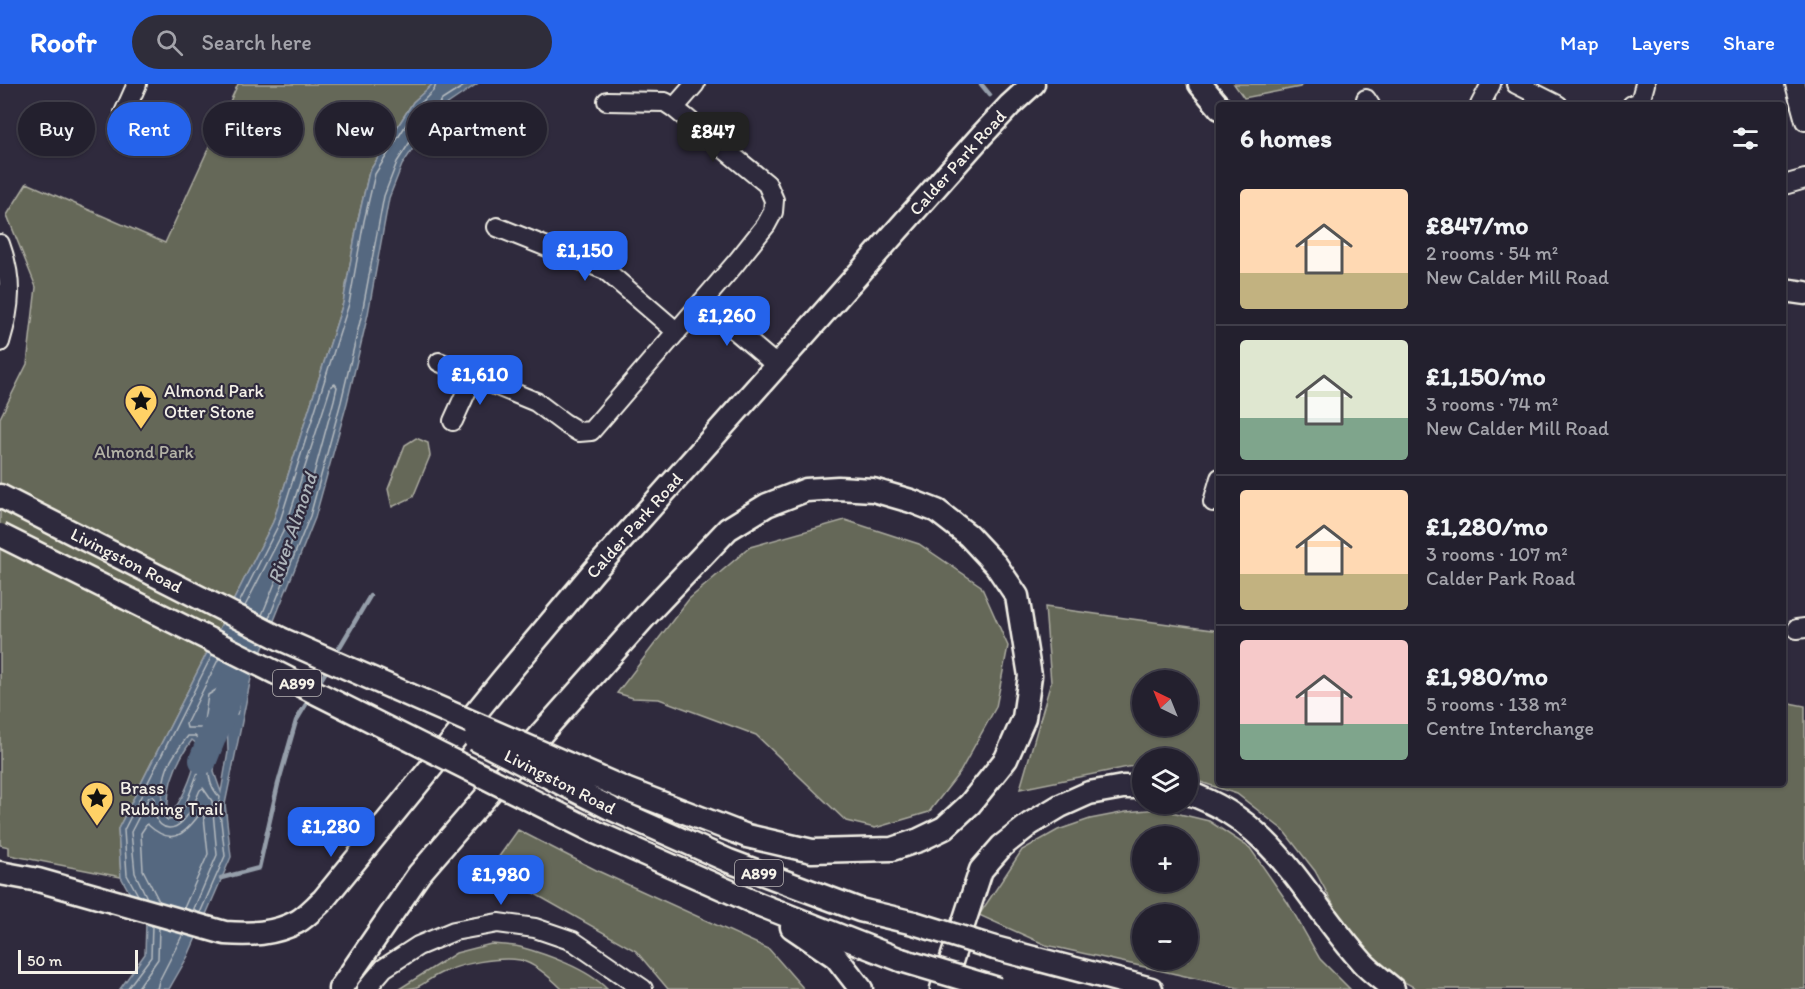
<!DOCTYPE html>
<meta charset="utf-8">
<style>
:root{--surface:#23202e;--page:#2f2d3a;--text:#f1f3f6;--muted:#a3a3aa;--line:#403e4a;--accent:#2563eb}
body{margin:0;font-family:Itim,sans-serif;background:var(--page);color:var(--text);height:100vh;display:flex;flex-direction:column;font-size:22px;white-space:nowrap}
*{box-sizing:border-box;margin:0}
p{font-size:20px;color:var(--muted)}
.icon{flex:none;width:33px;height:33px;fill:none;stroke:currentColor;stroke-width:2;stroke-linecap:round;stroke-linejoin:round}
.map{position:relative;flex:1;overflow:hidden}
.panel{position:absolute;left:1216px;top:18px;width:570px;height:684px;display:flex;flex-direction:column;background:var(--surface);border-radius:6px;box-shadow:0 2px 4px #0004,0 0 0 2px var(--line)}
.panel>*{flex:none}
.guide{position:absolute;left:18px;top:18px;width:570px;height:54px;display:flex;gap:12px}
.needle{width:39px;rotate:317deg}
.tools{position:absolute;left:1132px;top:586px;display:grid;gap:12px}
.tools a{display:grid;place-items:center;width:66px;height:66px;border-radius:50%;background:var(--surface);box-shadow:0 2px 4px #0004,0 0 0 2px var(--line);font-size:30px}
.scale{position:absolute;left:18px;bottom:15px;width:120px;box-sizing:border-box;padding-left:6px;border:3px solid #f4f1e8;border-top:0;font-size:16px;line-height:21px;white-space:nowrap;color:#f4f1e8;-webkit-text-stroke:4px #2f2a3d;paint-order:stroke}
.price{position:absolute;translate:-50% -51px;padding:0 14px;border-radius:12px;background:var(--accent);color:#fff;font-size:20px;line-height:39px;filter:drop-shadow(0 2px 3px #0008)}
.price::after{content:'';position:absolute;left:50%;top:36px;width:18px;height:14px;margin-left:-9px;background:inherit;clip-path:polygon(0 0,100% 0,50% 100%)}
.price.active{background:#222;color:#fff}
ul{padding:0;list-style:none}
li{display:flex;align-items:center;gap:18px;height:150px;padding:0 24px}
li+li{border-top:2px solid var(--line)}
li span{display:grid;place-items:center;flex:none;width:168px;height:120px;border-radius:6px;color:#555}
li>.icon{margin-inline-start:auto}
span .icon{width:72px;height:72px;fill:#fffc;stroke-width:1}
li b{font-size:26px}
h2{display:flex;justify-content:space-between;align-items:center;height:72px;padding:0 24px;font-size:26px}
.chip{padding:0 21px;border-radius:27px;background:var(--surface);box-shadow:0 2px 4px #0004,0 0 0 2px var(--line);font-size:21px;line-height:54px}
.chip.active{background:var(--accent);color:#fff}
header{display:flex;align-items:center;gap:36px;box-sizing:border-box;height:84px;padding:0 30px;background:var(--accent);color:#fff}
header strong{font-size:28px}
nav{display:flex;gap:33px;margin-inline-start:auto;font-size:21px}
.search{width:420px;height:54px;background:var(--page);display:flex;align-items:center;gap:15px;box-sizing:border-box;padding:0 21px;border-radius:33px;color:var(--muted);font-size:22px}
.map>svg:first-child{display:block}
</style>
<header>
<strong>Roofr</strong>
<div class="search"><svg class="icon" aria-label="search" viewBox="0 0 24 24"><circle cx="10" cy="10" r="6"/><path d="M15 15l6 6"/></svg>Search here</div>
<nav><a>Map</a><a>Layers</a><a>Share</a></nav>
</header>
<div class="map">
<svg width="1805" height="905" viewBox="0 0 1805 905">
<rect width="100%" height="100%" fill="#2f2a3d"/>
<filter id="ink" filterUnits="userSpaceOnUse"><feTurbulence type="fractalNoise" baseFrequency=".0167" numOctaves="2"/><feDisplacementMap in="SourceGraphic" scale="12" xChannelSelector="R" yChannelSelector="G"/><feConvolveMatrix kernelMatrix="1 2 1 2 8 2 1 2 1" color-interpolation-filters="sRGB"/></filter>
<g filter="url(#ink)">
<path fill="#656758" stroke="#acaca0" stroke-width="1.5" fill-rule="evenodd" d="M238,0H433L413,18L369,88L358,136L343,219L273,438L118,745L121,793L9,771V763L0,761V334L27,280L36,203L7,131L27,99L165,159Z
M1234,0H1302L1300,3L1244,14Z
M416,354L428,359L430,372L413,413L392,423L388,405L405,361Z
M845,436L919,460L981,502L1008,562L996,623L960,688L929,728L875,744L846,737L756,651L659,615L633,614L617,609L689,515L750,463Z
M1045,523L1219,547L1220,699H1784V618L1805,622V905H1417L1388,889L1344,840L1315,787L1283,746L1237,710L1188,694V675H1143V680L1020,705L1051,598ZM1143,597H1188V642H1143Z
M1159,725L1209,737L1250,764L1288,819L1320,875L1350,905H1243L1046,861L979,831L1022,766L1058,746L1090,735L1126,728ZM1143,753H1188V798H1143ZM1143,831H1188V876H1143Z
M518,746L598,787L769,865L804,905H668L636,867L530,807L504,801L490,804L478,802Z
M491,860C501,861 511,861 520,863C546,870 588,885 607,905H562C551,894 536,880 520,876C499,872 460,880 441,889C421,898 425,905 399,905L456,869Z"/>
<path fill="#556780" stroke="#959eaa" stroke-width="1.5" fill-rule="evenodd" d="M433,0H477L446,21L424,48L402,81L389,114L368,230L347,319L315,434L251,594L225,720L231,773L188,872L169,905H120L145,870L146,839L121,793L118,745L273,438L343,219L358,136L369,88L413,18ZM220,614L227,634L228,668L221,708L214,688ZM192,656L199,662C194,688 186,712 169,732C164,704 176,678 192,656Z"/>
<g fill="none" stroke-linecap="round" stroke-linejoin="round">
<path stroke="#b4babe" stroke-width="1.5" d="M239,519L279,440L317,320L349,220L364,137L375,90L418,22L434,6L436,0
M245,522L286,442L331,302L335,300L337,303L334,316L303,430L262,531
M269,534L310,432L341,318L362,229L384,112L397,78L419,44L442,16L467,0
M219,574L186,640L187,644H203L208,611L219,604L234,607L240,585
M138,811L127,791L124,746L212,571
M147,814L135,789L131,748L149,713L152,712L154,714C154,725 154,743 169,744C174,744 178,742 182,738C191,729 195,717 200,706L203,704L212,717L217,771L193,827
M159,817L143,786L141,749L147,740C170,761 182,754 199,731L202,730L204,733L208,770L184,824
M200,829L225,772L219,720L220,713C208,703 208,687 209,672L205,670L185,722L175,735L167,736C158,727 163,696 167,685C171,674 181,661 188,652H195L205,661L209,660L213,618L216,613L220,611L225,613L232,630H237L247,588
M127,905L151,873L152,841
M137,905L158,875L159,844
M157,905L159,897L183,850"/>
<path stroke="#959eaa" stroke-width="4.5" d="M981,0L990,11
M335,571L370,512
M317,602L328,584
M221,794L259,784L278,700L296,637L311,612"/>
<path stroke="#556780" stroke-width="28" d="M203,676L238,588"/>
<g stroke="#f4f1e8" stroke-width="22">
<path id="minor" d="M1516,0L1558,21
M1795,0L1805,37
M1366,15L1370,21
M1480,21L1491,0
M1632,21L1640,18L1645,0
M674,24L695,0
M124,29L137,0
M1784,101L1805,95
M497,143L605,186L677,248
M0,160C13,196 11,222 0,258
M702,218L776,281
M439,278L536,318L564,339L579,348L591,347L735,180L766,141L773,128L774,116L767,100L674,24L665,18L607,17
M453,337L473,293
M1213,418L1220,394
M1797,545L1805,544
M366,905L384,884L418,862L454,847L498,839L535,844L573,857L643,905"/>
</g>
<g stroke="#f4f1e8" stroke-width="27">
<g id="major">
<path d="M1200,0L1220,24"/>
<path d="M1784,206L1805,209"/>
<path id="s1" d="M0,412L281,555"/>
<path d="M1188,709C1275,738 1305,815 1362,878C1371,888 1383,896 1393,905"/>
<path d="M610,724L729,777L793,801L860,826L914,839"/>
<path d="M595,748L758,820L901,876"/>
<path id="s2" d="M0,789L38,796L225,849C250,851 274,850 297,838C306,833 315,823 323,816L504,594L594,487L982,51L1010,21L1033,0"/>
<path d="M792,843L836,873L861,905"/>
<path d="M995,864L1151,905"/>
<path d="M340,905L419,790L508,687L650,527L728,445L767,421L806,406L838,404L873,406L911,417L937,427L968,451L996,481L1017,512L1030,592L1024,634L1006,675L970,720L944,744L919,756L892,765L812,767L747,752L625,705"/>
<path d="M942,905L981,786L1002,762L1030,740L1060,722L1089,709L1123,703H1143"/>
</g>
</g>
<use href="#minor" stroke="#2f2a3d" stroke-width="18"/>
<use href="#major" stroke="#2f2a3d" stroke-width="22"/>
<g stroke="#f4f1e8" stroke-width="27" stroke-linecap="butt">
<path id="major-bridge" d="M0,451L595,748
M281,555L625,705
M475,655L610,724
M914,839L995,864
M901,876L998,905"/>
</g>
<use href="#major-bridge" stroke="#2f2a3d" stroke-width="22"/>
</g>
</g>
<defs>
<g id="sight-pin" transform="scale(1.725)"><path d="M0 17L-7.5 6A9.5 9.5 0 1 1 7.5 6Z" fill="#ffd166" stroke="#2f2a3d"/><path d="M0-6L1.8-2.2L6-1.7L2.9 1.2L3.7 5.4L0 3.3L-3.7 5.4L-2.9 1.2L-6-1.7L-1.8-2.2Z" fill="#111"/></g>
</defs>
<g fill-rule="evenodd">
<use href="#sight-pin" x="141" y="317"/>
<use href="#sight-pin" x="97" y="714"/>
</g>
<g text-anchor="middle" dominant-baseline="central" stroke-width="4.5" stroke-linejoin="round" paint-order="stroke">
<g fill="#2f2a3d" stroke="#b9b5b5" stroke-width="1.5">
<rect x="273" y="586" width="48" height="26" rx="4.5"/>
<rect x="735" y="776" width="48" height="26" rx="4.5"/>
</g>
<g font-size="16" font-weight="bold" fill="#f4f1e8">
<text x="297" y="599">A899</text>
<text x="759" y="789">A899</text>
</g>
<g font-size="18" fill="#f4f1e8" stroke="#2f2a3d">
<text stroke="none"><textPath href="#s2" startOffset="1314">Calder Park Road</textPath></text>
<text stroke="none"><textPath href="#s2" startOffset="828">Calder Park Road</textPath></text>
<text stroke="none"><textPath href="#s1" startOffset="142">Livingston Road</textPath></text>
<text transform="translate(560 698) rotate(27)">Livingston Road</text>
</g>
<g font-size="18" fill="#f4f1e8" stroke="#2f2a3d" text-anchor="start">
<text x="164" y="307">Almond Park<tspan x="164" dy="21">Otter Stone</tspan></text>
<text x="120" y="704">Brass<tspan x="120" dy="21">Rubbing Trail</tspan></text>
</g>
<g font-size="18" fill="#b4b3a7" stroke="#2f2a3d">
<text x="144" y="368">Almond Park</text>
</g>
<g font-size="20" font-style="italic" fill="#acb3b9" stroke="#2f2a3d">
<text transform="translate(292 444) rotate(-71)">River Almond</text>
</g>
</g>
</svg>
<div class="tools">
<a><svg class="needle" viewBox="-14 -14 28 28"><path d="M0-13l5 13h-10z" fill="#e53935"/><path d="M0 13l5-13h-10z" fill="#a3a3aa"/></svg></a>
<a><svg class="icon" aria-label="layers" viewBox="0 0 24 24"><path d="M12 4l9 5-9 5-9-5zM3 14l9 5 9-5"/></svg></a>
<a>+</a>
<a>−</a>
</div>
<div class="scale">50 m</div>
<b class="price active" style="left:713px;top:79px">£847</b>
<b class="price" style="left:585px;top:198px">£1,150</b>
<b class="price" style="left:727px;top:263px">£1,260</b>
<b class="price" style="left:480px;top:322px">£1,610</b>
<b class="price" style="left:331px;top:774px">£1,280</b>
<b class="price" style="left:501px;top:822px">£1,980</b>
<div class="guide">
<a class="chip">Buy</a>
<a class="chip active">Rent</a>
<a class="chip">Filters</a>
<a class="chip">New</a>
<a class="chip">Apartment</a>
</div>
<section class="panel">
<h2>6 homes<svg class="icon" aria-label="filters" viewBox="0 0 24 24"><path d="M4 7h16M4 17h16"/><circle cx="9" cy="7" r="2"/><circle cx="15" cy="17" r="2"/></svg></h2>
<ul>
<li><span style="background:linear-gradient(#ffd9b3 70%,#c2b280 0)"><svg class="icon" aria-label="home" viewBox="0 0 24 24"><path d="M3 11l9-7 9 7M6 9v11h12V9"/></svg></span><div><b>£847/mo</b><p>2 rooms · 54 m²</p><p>New Calder Mill Road</p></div></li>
<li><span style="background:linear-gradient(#dfe7d0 65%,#7fa58c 0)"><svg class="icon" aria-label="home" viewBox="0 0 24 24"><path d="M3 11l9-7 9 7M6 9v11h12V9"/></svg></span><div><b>£1,150/mo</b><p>3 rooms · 74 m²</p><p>New Calder Mill Road</p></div></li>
<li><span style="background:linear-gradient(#ffd9b3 70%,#c2b280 0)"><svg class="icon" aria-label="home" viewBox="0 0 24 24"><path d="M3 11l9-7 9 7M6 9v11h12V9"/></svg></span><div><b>£1,280/mo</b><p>3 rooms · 107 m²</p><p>Calder Park Road</p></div></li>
<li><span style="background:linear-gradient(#f6c9c9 70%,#7fa58c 0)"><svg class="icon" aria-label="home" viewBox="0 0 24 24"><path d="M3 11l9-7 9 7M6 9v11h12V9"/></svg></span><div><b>£1,980/mo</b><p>5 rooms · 138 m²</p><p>Centre Interchange</p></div></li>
</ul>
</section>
</div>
